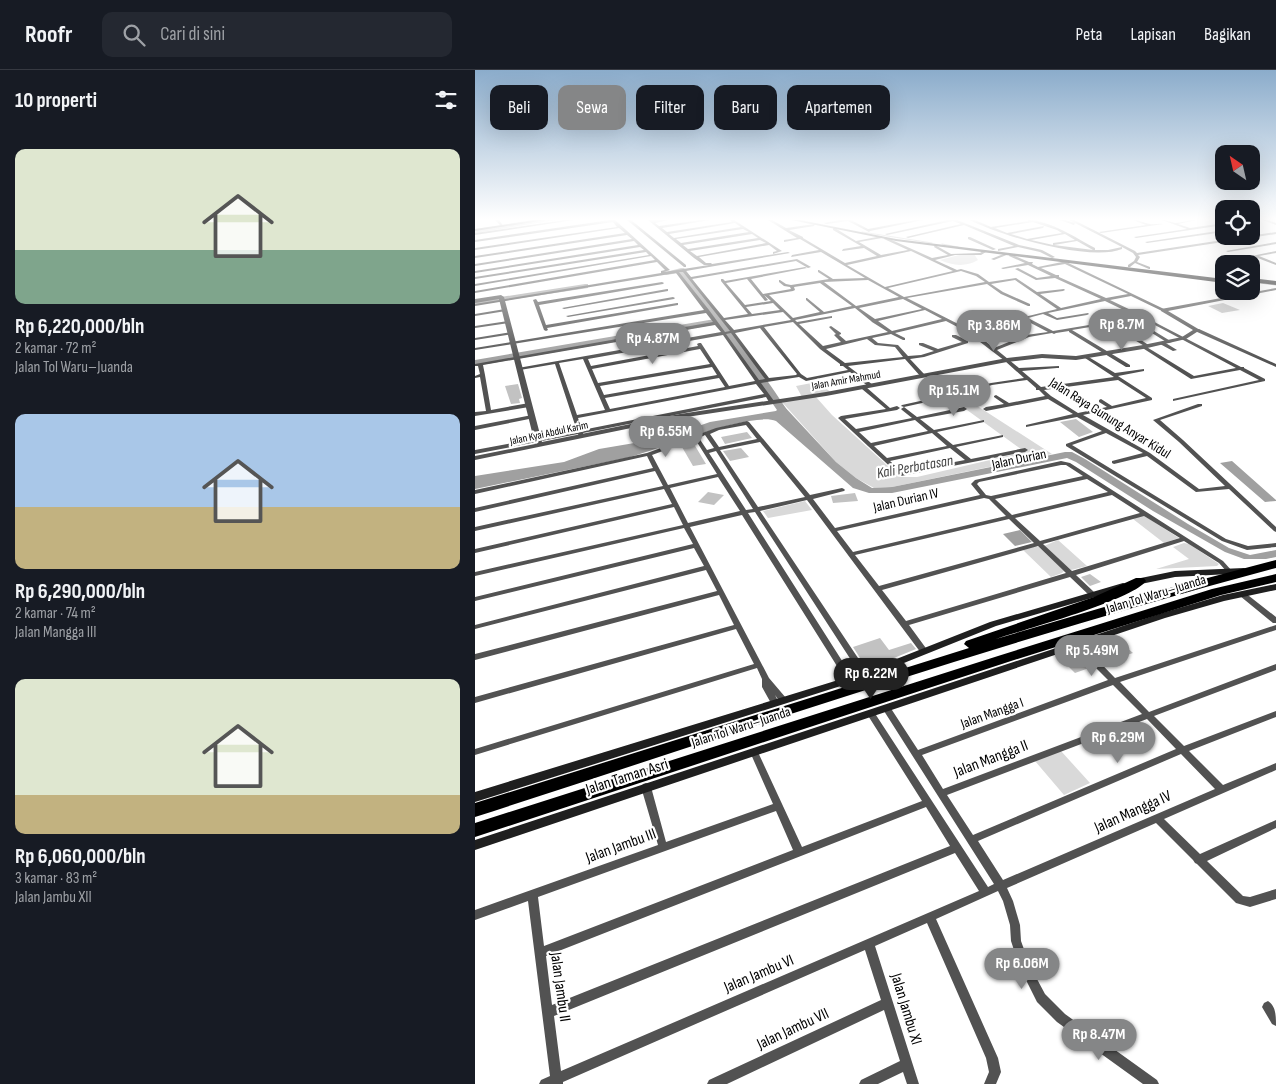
<!DOCTYPE html>
<html lang="id">
<meta charset="utf-8">
<style>
:root{--surface:#171b24;--page:#242831;--text:#f1f3f6;--muted:#9ea1a6;--line:#363941;--accent:#858687}
body{margin:0;font-family:"Sofia Sans Condensed",sans-serif;background:var(--page);color:var(--text);height:100vh;display:flex;flex-direction:column;font-size:19px;white-space:nowrap}
*{box-sizing:border-box;margin:0}
p{font-size:16px;color:var(--muted)}
.icon{flex:none;width:28px;height:28px;fill:none;stroke:currentColor;stroke-width:2;stroke-linecap:round;stroke-linejoin:round}
.map{position:relative;flex:1;overflow:hidden}
.side{display:flex;flex-direction:column;background:var(--surface);width:475px}
.side>*{flex:none}
.guide{position:absolute;left:15px;top:15px;width:475px;height:45px;display:flex;gap:10px}
.needle{width:32px;rotate:326deg}
.controls{position:absolute;left:740px;top:75px;display:grid;gap:10px}
.controls a{display:grid;place-items:center;width:45px;height:45px;border-radius:10px;background:var(--surface);box-shadow:0 5px 20px #0002;font-size:25px}
.price{position:absolute;translate:-50% -42px;padding:0 11px;border-radius:18px;background:var(--accent);color:#fff;font-size:16px;line-height:32px;filter:drop-shadow(0 1px 2px #0008)}
.price::after{content:'';position:absolute;left:50%;top:30px;width:15px;height:11px;margin-left:-8px;background:inherit;clip-path:polygon(0 0,100% 0,50% 100%)}
.price.on{background:#222;color:#fff}
ul{padding:0;list-style:none}
li{display:grid;align-content:center;gap:10px;height:265px;padding:0 15px}
li span{display:grid;place-items:center;height:155px;border-radius:10px;color:#555}
li>.icon{margin-inline-start:auto}
span .icon{width:90px;height:90px;fill:#fffc;stroke-width:1}
li b{font-size:21px}
h2{display:flex;justify-content:space-between;align-items:center;height:60px;padding:0 15px;font-size:21px}
.chip{padding:0 18px;border-radius:10px;background:var(--surface);box-shadow:0 5px 20px #0002;font-size:18px;line-height:45px}
.chip.on{background:var(--accent);color:#fff}
header{display:flex;align-items:center;gap:30px;box-sizing:border-box;height:70px;padding:0 25px;background:var(--surface);border-bottom:1px solid var(--line)}
header strong{font-size:24px}
nav{display:flex;gap:28px;margin-inline-start:auto;font-size:18px}
.search{width:350px;height:45px;background:var(--page);display:flex;align-items:center;gap:12px;box-sizing:border-box;padding:0 18px;border-radius:10px;color:var(--muted);font-size:19px}
main{display:flex;flex:1;min-height:0}
.map>svg:first-child{display:block}
</style>
<header>
<strong>Roofr</strong>
<div class="search"><svg class="icon" aria-label="search" viewBox="0 0 24 24"><circle cx="10" cy="10" r="6"/><path d="M15 15l6 6"/></svg>Cari di sini</div>
<nav><a>Peta</a><a>Lapisan</a><a>Bagikan</a></nav>
</header>
<main>
<section class="side">
<h2>10 properti<svg class="icon" aria-label="filters" viewBox="0 0 24 24"><path d="M4 7h16M4 17h16"/><circle cx="9" cy="7" r="2"/><circle cx="15" cy="17" r="2"/></svg></h2>
<ul>
<li><span style="background:linear-gradient(#dfe7d0 65%,#7fa58c 0)"><svg class="icon" aria-label="home" viewBox="0 0 24 24"><path d="M3 11l9-7 9 7M6 9v11h12V9"/></svg></span><div><b>Rp 6,220,000/bln</b><p>2 kamar · 72 m²</p><p>Jalan Tol Waru–Juanda</p></div></li>
<li><span style="background:linear-gradient(#a9c7e8 60%,#c2b280 0)"><svg class="icon" aria-label="home" viewBox="0 0 24 24"><path d="M3 11l9-7 9 7M6 9v11h12V9"/></svg></span><div><b>Rp 6,290,000/bln</b><p>2 kamar · 74 m²</p><p>Jalan Mangga III</p></div></li>
<li><span style="background:linear-gradient(#dfe7d0 75%,#c2b280 0)"><svg class="icon" aria-label="home" viewBox="0 0 24 24"><path d="M3 11l9-7 9 7M6 9v11h12V9"/></svg></span><div><b>Rp 6,060,000/bln</b><p>3 kamar · 83 m²</p><p>Jalan Jambu XII</p></div></li>
</ul>
</section>
<div class="map">
<svg width="801" height="1014" viewBox="0 0 801 1014">
<rect width="100%" height="100%" fill="#fff"/>
<path fill="#d9d9d9" d="M488,184H499L503,190C491,197 478,196 465,190Z
M342,312L357,323L327,327L321,316Z
M341,327L357,345L425,407H442L550,382L481,332L493,330L577,384L417,417L399,418L381,408L361,392L306,331Z
M330,431L337,440L293,448L288,441Z
M668,445L704,468L689,473L658,449Z
M583,470L612,496L596,500L569,476Z
M709,473L714,474L744,494L742,496L681,499L714,489L698,477Z
M560,476L564,477L589,501L587,503L576,507L548,480Z
M586,681L615,713L589,725L560,691Z"/>
<path fill="#a0a0a0" d="M303,333H306L361,392L381,408L397,418L417,417L590,382H597L610,389L713,454L754,478L775,485L801,480V487L791,489H769L750,482L678,441L601,392L592,388L417,423H394L378,418L301,351C275,341 183,380 151,388L0,419V406L89,392L124,379L189,368L235,352L307,340Z
M757,391L801,430V431L790,432L745,393Z
M545,460L557,472L540,476L528,464Z"/>
<g fill="none" stroke-linecap="round" stroke-linejoin="round">
<path stroke="#a0a0a0" stroke-width="1" d="M387,162L457,173
M467,174L483,177
M776,212L801,215"/>
<path fill="#a0a0a0" fill-rule="evenodd" d="M64,150H81L0,163V159Z
M206,198H209C244,245 280,291 312,340L307,346H299L298,344L302,340L243,254L0,296V290L240,249L204,203L191,205L187,203Z
M110,214H113V218L0,235V231Z"/>
</g>
<path fill="#c2c2c2" d="M748,233L765,240L747,243L733,236Z
M43,314L47,328L44,329L45,333L36,334L30,316Z
M601,349L618,362L604,367L585,352Z
M272,362L277,368L250,374L246,367Z
M219,374L231,394L218,396L207,377Z
M266,378L274,387L255,391L248,381Z
M233,422L249,425L239,435L223,432Z
M380,423L383,431L358,433L356,426Z
M615,504L626,512L615,516L606,507Z
M405,568L414,580L436,573L441,579L392,599L378,577Z
M649,575L658,583L646,587L637,579Z
M605,589L614,598L600,603L591,594Z"/>
<g fill="none" stroke-linecap="round" stroke-linejoin="round">
<path fill="#525252" fill-rule="evenodd" d="M20,150H24L29,157H27Z
M90,150H99L0,165V163Z
M135,150H140L195,200L189,202L234,195H229L219,188L173,150H193L180,153L184,156L226,150H235L187,158L192,162L257,152L255,150H259L307,181L298,184V182L302,181L294,175L224,187L231,193H236L237,194L313,182L315,183L211,201L216,207L322,189L336,197L333,198L321,191L217,209L249,248L273,244L246,211V209H248L250,211L330,197L332,198L276,209L288,224L316,219L315,217L309,216L304,212V210H305L311,214L316,215L354,209L343,202V200H344L358,209L390,208L346,182L316,187L317,185L344,180L325,169L309,172V170L322,168L293,150H297L311,158L340,154L339,156L314,160L328,167V168L370,193L402,186L389,178L367,181L368,179L386,176L358,160V158H360L381,171L407,166V168L384,172L406,185L433,180L409,169L410,167L457,188L473,185L459,177L460,175L476,184L505,183L509,180H511V182L506,185H480L460,190L482,200L486,199L503,204L514,212L541,208L562,222L589,219L590,220L588,221L565,224L586,238L626,229L580,208L561,210L540,199L543,198L562,208L576,206L553,195L528,199L526,198L550,193L534,186L535,184L554,192H558L557,194L563,197L587,192L585,191L587,190L689,239V241H687L656,226L635,230L662,243L766,297H769V298L790,309V311L698,331V329L784,310L765,300L716,309L666,277L670,276L719,306L761,298L661,245L627,255L597,260L655,295V297H651L594,262V261L581,263L579,264L577,263L554,267L522,280L544,298L584,296V298H582L547,301L566,317L639,307L610,288V287L612,286L640,303L669,299V301L643,306L677,328V330L608,345L675,383L724,419L750,416L704,372L678,350L723,334H727V336L685,350L708,370L801,457V462L799,461L754,419L721,422L672,386L639,394L637,393V391L668,383L631,363L597,375L751,469L773,476L801,473V477L772,480L747,471L591,376V374L627,361L602,347L551,357V355L598,344L573,329L511,341L508,339L511,337L529,334L519,327V326L521,325L534,333L570,326L564,320H561V318L552,310L517,315L484,325H480V323L516,313L549,308L530,291L492,262L471,251L420,263L430,268V270H428L416,264L397,268L403,273L423,275L433,286L446,285L459,281L444,275V273H448L463,279L487,272L477,267V265H481L493,271V273L449,287L435,289L450,305V307H446L430,289L373,296L398,315V317H394L375,302L331,311L324,307L286,313L299,331L296,333L294,332L291,327L108,363L109,366L106,368L104,367L103,364L0,384V380L102,361L80,294L45,300H43V298L246,262L240,255L8,295L10,305L16,340L54,333L57,335L54,337L0,346V342L11,341L5,307L0,308V306L5,304L3,296H0V294L238,252L231,243L0,280V278L229,240L201,203L0,236V234L186,203V201L190,200L182,192L0,223V221L180,190L176,186L0,216V214L174,185L171,182L0,209V207L169,180L165,177L0,203V201L163,175L159,171L0,196V194L157,169L152,165L0,188V186L150,163L144,158L0,180V178L142,157L138,152L0,172V170ZM260,153L266,157L199,168L194,164ZM268,159L274,162L206,173L201,169ZM277,164L283,168L213,179L208,175ZM285,170L291,173L222,186L215,181ZM436,181L478,201L410,217L372,195ZM590,194L653,224L631,228L584,207V205H581L566,198ZM486,201L501,206L510,212L429,227L413,218ZM204,202H208L255,261L250,262L234,240ZM272,209L290,231L293,230L289,225L296,231L270,235L251,213ZM393,210L424,227L381,236L349,212ZM540,210L582,239L495,260L432,228L512,214L526,224L553,236H555V234L528,222L516,214ZM345,213L377,236L349,242L332,228H331V230L345,242L318,248L294,225L318,221L320,220L319,217ZM428,229L447,239L400,249L384,238ZM630,231L657,244L626,253L578,261L553,248L568,244L582,250L612,245L614,244L613,243L582,248L573,243ZM298,233L305,240L277,244L271,237ZM380,238L396,251L397,252L413,262L371,271L364,265L366,264V263L356,256L354,257L361,264L359,265L366,272L348,276L324,254L356,248H357V246L322,252L320,250ZM450,240L467,249L417,261L403,251ZM308,242L316,250L259,260L250,250ZM548,249L573,262L551,265L519,278L497,261ZM318,252L345,279L365,294V296H368L373,300L332,308L326,304L289,257ZM285,258L322,304L321,305L294,308L260,263ZM256,263L290,309L284,310L251,264ZM248,265L280,311L254,316L226,273H224L222,274L223,276L116,296L113,289ZM392,269L400,275L420,277L428,287L370,293L351,279ZM225,279L235,294L123,313L117,299ZM108,289L130,340L102,345L84,293ZM237,297L242,305L129,325L125,316ZM244,308L250,317L135,339L130,328ZM643,310L671,328L637,336L626,329L624,330V332L632,337L603,343L576,326L569,320ZM281,314L289,324L107,360L103,348Z
M152,150H156L211,195V197H209Z
M365,150H376L393,159L441,150H448L395,161L394,162L373,151L351,154L349,153Z
M473,150H482L544,175L567,180L580,187L577,188L565,182L543,177L523,181V179L539,176L489,155L433,168L431,167L486,154L478,151L412,165L410,164Z
M495,150H500L516,157L554,151L552,150C575,150 601,168 620,178V180H633L647,177L600,153L599,155L585,150H590L600,153L594,150H599L660,181L662,183L801,162V164L663,185L665,187L662,192L675,197V199H674L660,193L655,197H653V195L659,191L661,187L658,183L647,177V179C616,192 525,166 495,150ZM558,152L582,160L587,163L552,169L536,164L568,158L569,156L532,163L520,158ZM590,164L600,170L578,173V175L556,170ZM602,171L618,180L579,175Z
M658,150C665,150 669,153 675,154C679,155 684,153 688,154L626,163L624,162L671,155Z
M687,150C692,150 695,152 700,153C706,153 714,150 721,150L703,154L715,158L749,153V155L661,168L659,167L712,159Z
M788,150H793L801,153V155Z
M776,154L781,156L782,157L780,158L776,156Z
M749,160V162L672,173L670,172Z
M493,167H495L521,179L518,180L493,169Z
M801,172V174L753,182L751,181Z
M801,181V183L784,186L801,193V195L780,187L769,189L767,188Z
M531,183L534,184L519,190L516,189Z
M187,212L189,213L188,214L64,235L71,255L202,233H203V235L72,258L73,260L71,261L69,260L58,230L61,229L63,232Z
M192,219H193V221L89,239L87,238Z
M198,227L200,228L199,229L93,247L91,246Z
M30,239H31V241L0,246V244Z
M33,251H34V253L0,258V256Z
M664,253H666L697,272L693,273L664,255Z
M720,259H724L801,294V297L720,261Z
M36,262H38V264L0,270V268Z
M653,264H657L675,276L671,277L653,266Z
M685,272H689L702,280L698,281L685,274Z
M387,317H391L415,338L422,336L425,338L422,340L370,349L381,359L437,348L427,340L426,339L429,337L426,336L427,335L477,324L479,325V326L429,337L442,347L489,337L492,339L489,341L445,349L459,360L509,350V352L462,362L478,375L528,365V367L481,377L496,389L550,378L553,380L550,382L426,406L424,405L363,348L366,346L411,339L387,319ZM440,350L453,361L396,373L384,362ZM457,363L472,376L412,388L399,376ZM475,378L490,390L427,402L415,391Z
M57,345L59,346V348L0,360V356Z
M272,351L274,352L335,425L367,418L369,419L370,420L369,421L338,429L360,458L505,425L496,414L500,410L586,391L595,393L748,491L757,501L754,503L752,502L744,493L709,471L601,505L619,522L621,524L619,526H615L595,507L434,555L453,581L452,583H446L332,430L285,441L393,603L394,605L393,607H387L280,442L273,443L378,608L379,610L378,612H372L267,445L215,457L294,608L311,628L312,630L311,632H305L300,625L304,633L303,635L300,636L297,635L287,617V609L282,598L0,685V679L279,594L261,559L0,633V627L259,555L244,525L0,590V584L242,521L231,500L0,559V555L229,496L219,478L0,531V527L218,474L209,458L0,506V502L208,455L199,437L0,483V479L197,434L189,419L0,461V457L188,416L180,401L0,442V438L178,398L172,386L0,424V420L172,383L241,358ZM271,355L282,369L244,377L235,364L244,360ZM230,365L239,378L232,380L224,368ZM220,369L242,404L193,415L177,385ZM285,372L330,427L283,437L245,380ZM241,381L278,439L271,440L234,383ZM586,395H591L608,406L516,426L511,425L502,414L504,412ZM243,407L265,441L213,453L195,418ZM612,409L633,422L537,445L520,429ZM637,425L665,443L565,471L540,448ZM509,428L514,429L531,446L378,482L362,461ZM669,446L705,468L597,501L568,474ZM534,449L559,473L404,516L380,485ZM563,476L591,503L431,551L407,520Z
M765,522H769L801,547V553H798L765,526L763,524Z
M801,555V560L645,612L674,642L801,594V600L679,646L709,676L801,641V647L714,681L748,715L801,693V700L689,749L725,784L801,750V758L732,791L768,826L775,827L801,819V829L775,837L761,833L722,794L720,793L718,790L681,753L532,818L538,831L545,855L546,871L555,896L570,924L590,944L682,1010L684,1014H668L582,952L562,932L545,898L536,871L535,855L528,831L523,821L461,849L523,988L526,1002L521,1014H509L514,1002L511,988L452,853L400,876L444,1014H432L428,1002L403,1014H384L386,1010L425,991L409,940L252,1014H232L234,1010L406,930L390,880L88,1012V1014H64L66,1010L75,1006L53,831L0,850V840L183,775L166,717L168,714L171,713L174,714L176,717L191,772L298,734L275,682L276,680L279,679L282,680L327,777L447,731L392,644L393,642L396,641L399,642L513,817L519,814L409,641L408,639L409,637L412,636L415,637L443,680L633,610L599,576L598,574L599,572H605L640,608ZM638,615L667,644L468,719L447,685ZM672,649L701,679L498,765L472,725ZM706,684L740,719L528,810L503,771ZM451,737L475,776L77,935L71,886ZM301,741L318,780L69,876L63,827ZM480,783L504,821L86,1001L79,946Z
M793,931C801,936 801,946 801,956L797,954L787,937L789,933Z"/>
<path fill="#525252" fill-rule="evenodd" d="M801,218V220L693,241L725,260L711,269L668,279L601,290L567,288L532,292L351,326L205,348L0,390V386L60,374L24,229L0,233V229L26,225L29,227L67,372L205,344L351,322L532,288L567,284L601,286L668,275L707,267L718,260L686,241V239Z"/>
<path fill="#1f1f1f" fill-rule="evenodd" d="M769,498L772,499L773,501L772,503L700,507L661,515L657,512L661,509L700,501Z
M648,513L651,514L652,516L651,518L521,556L394,607L0,732V722L386,603L515,552Z
M801,514V520L749,531L690,548L0,780V770L684,544L748,525Z"/>
<path fill="#000" fill-rule="evenodd" d="M59,150H71L0,161V159Z
M316,150H325L421,169L749,209V213L421,171Z
M776,208L801,211V215L776,212Z"/>
<path fill="#000" fill-rule="evenodd" d="M801,490V498C531,570 266,661 0,747V733L494,578L489,574L491,571L619,527L661,508H669L671,511C656,531 550,559 521,569L687,520Z
M801,504V512L746,525L533,592L0,767V753L523,586L737,519Z"/>
</g>
<linearGradient id="sky" x2="0" y2="1"><stop stop-color="#8baccb"/><stop offset="0.51" stop-color="#fff"/><stop offset="1" stop-color="#fff" stop-opacity="0"/></linearGradient>
<rect width="801" height="292" fill="url(#sky)"/>
<g text-anchor="middle" dominant-baseline="central" stroke-width="4.5" stroke-linejoin="round" paint-order="stroke">
<g font-size="11" fill="#000" stroke="#fff">
<text transform="translate(371 310) rotate(-10)">Jalan Amir Mahmud</text>
<text transform="translate(74 363) rotate(-12)">Jalan Kyai Abdul Karim</text>
</g>
<g font-size="14" fill="#000" stroke="#fff">
<text transform="translate(635 348) rotate(32)">Jalan Raya Gunung Anyar Kidul</text>
<text transform="translate(544 389) rotate(-12)">Jalan Durian</text>
<text transform="translate(431 430) rotate(-13)">Jalan Durian IV</text>
<text transform="translate(681 524) rotate(-17)">Jalan Tol Waru–Juanda</text>
<text transform="translate(517 643) rotate(-20)">Jalan Mangga I</text>
<text transform="translate(266 657) rotate(-18)">Jalan Tol Waru–Juanda</text>
</g>
<g font-size="15" font-style="italic" fill="#414141" stroke="#fff">
<text transform="translate(440 397) rotate(-10)">Kali Perbatasan</text>
</g>
<g font-size="16" fill="#000" stroke="#fff">
<text transform="translate(516 689) rotate(-21)">Jalan Mangga II</text>
<text transform="translate(152 707) rotate(-18)">Jalan Taman Asri</text>
<text transform="translate(658 742) rotate(-24)">Jalan Mangga IV</text>
<text transform="translate(146 776) rotate(-20)">Jalan Jambu III</text>
<text transform="translate(284 904) rotate(-23)">Jalan Jambu VI</text>
<text transform="translate(85 917) rotate(82)">Jalan Jambu II</text>
<text transform="translate(431 939) rotate(73)">Jalan Jambu XI</text>
<text transform="translate(318 959) rotate(-25)">Jalan Jambu VII</text>
</g>
</g>
</svg>
<div class="controls">
<a><svg class="needle" viewBox="-14 -14 28 28"><path d="M0-13l5 13h-10z" fill="#e53935"/><path d="M0 13l5-13h-10z" fill="#9ea1a6"/></svg></a>
<a><svg class="icon" aria-label="locate" viewBox="0 0 24 24"><circle cx="12" cy="12" r="6"/><path d="M12 2v4M12 18v4M2 12h4M18 12h4"/></svg></a>
<a><svg class="icon" aria-label="layers" viewBox="0 0 24 24"><path d="M12 4l9 5-9 5-9-5zM3 14l9 5 9-5"/></svg></a>
</div>
<b class="price" style="left:647px;top:281px">Rp 8.7M</b>
<b class="price" style="left:519px;top:282px">Rp 3.86M</b>
<b class="price" style="left:178px;top:295px">Rp 4.87M</b>
<b class="price" style="left:479px;top:347px">Rp 15.1M</b>
<b class="price" style="left:191px;top:388px">Rp 6.55M</b>
<b class="price" style="left:617px;top:607px">Rp 5.49M</b>
<b class="price on" style="left:396px;top:630px">Rp 6.22M</b>
<b class="price" style="left:643px;top:694px">Rp 6.29M</b>
<b class="price" style="left:547px;top:920px">Rp 6.06M</b>
<b class="price" style="left:624px;top:991px">Rp 8.47M</b>
<div class="guide">
<a class="chip">Beli</a>
<a class="chip on">Sewa</a>
<a class="chip">Filter</a>
<a class="chip">Baru</a>
<a class="chip">Apartemen</a>
</div>
</div>
</main>
